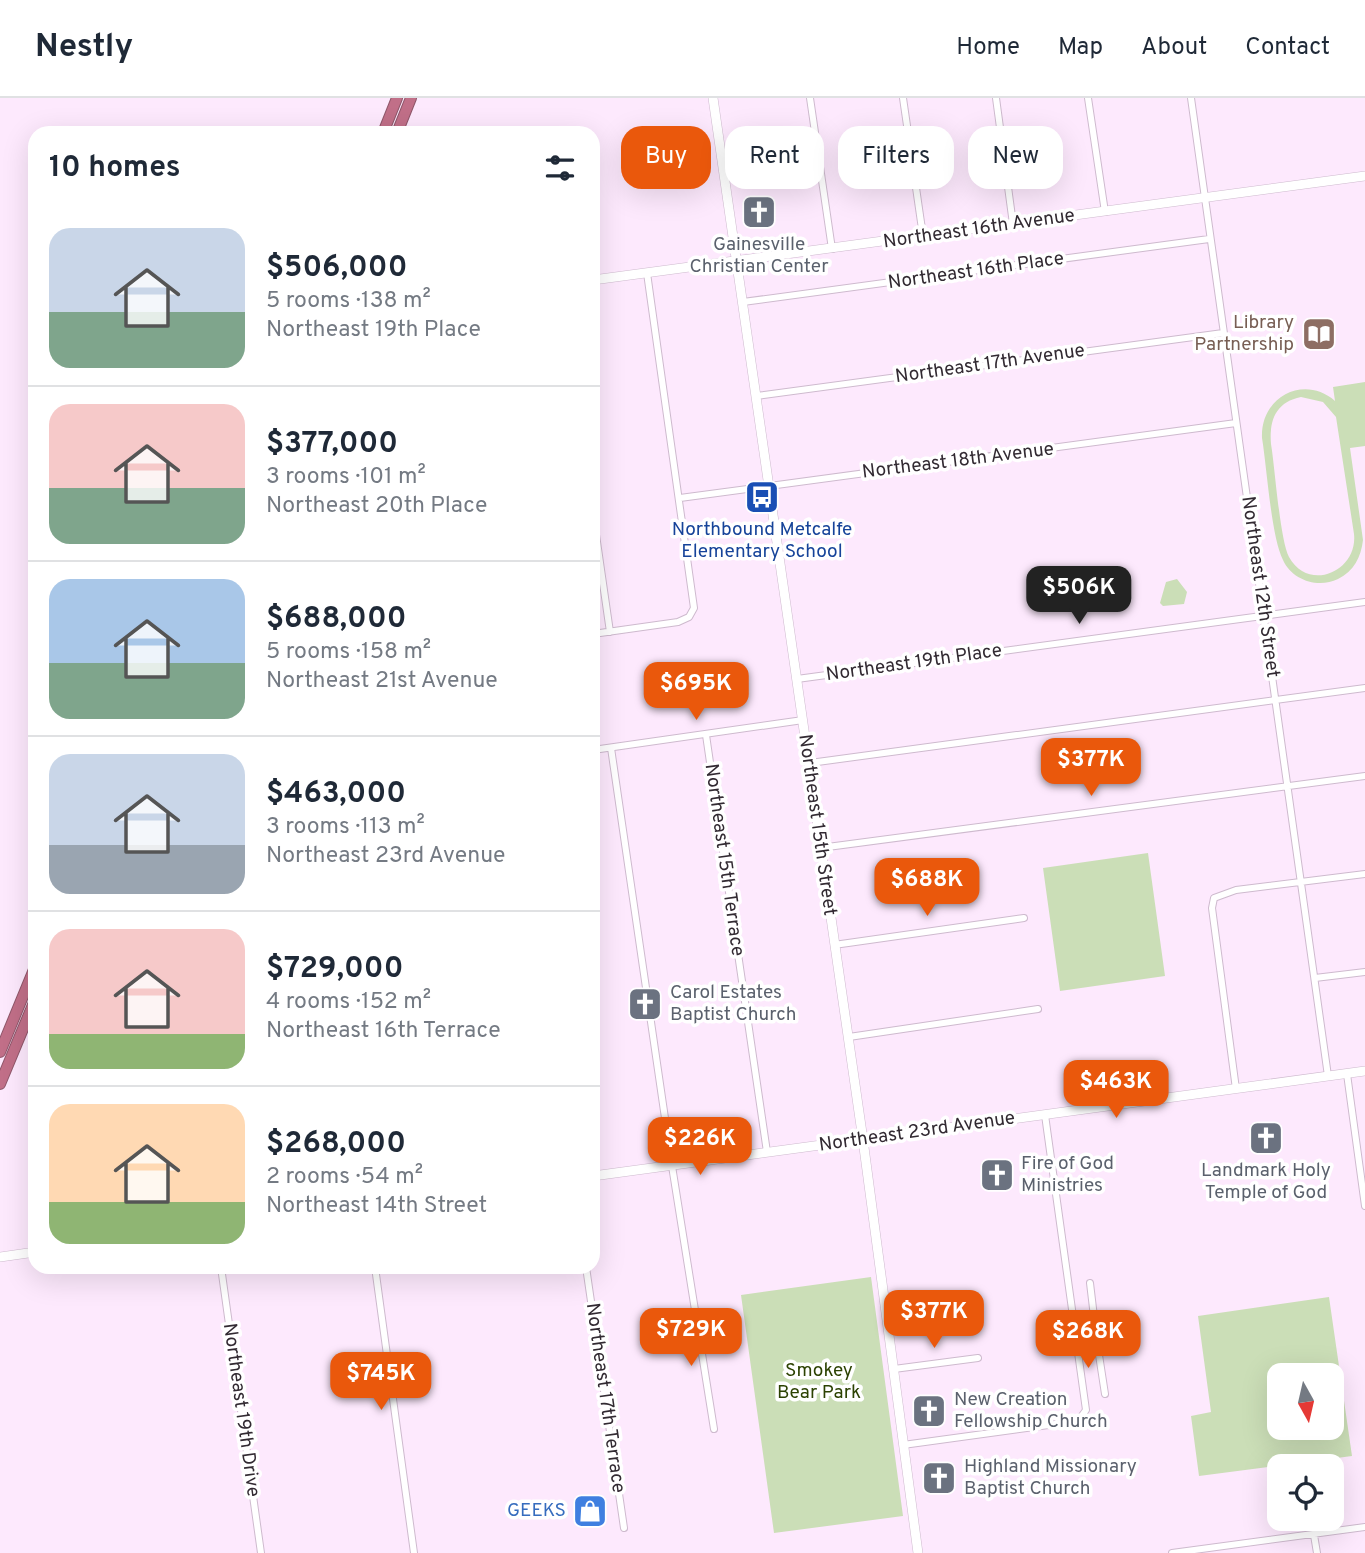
<!DOCTYPE html>
<meta charset="utf-8">
<style>
:root{--surface:#fff;--page:#f2f2f3;--text:#1f2937;--muted:#747a83;--line:#e0e1e3;--accent:#ea580c}
body{margin:0;font-family:Overpass,sans-serif;background:var(--page);color:var(--text);height:100vh;display:flex;flex-direction:column;font-size:26px;white-space:nowrap}
*{box-sizing:border-box;margin:0}
p{font-size:23px;color:var(--muted)}
.icon{flex:none;width:38px;height:38px;fill:none;stroke:currentColor;stroke-width:2;stroke-linecap:round;stroke-linejoin:round}
.map{position:relative;flex:1;overflow:hidden}
.sheet{position:absolute;left:28px;top:28px;width:572px;height:1148px;display:flex;flex-direction:column;background:var(--surface);border-radius:21px;box-shadow:0 7px 28px #0002}
.sheet>*{flex:none}
.hud{position:absolute;left:621px;top:28px;width:639px;height:63px;display:flex;gap:14px}
.needle{width:46px;rotate:172deg}
.fabs{position:absolute;left:1267px;top:1265px;display:grid;gap:14px}
.fabs a{display:grid;place-items:center;width:77px;height:77px;border-radius:14px;background:var(--surface);box-shadow:0 7px 28px #0002;font-size:35px}
.price{position:absolute;translate:-50% -60px;padding:0 16px;border-radius:14px;background:var(--accent);color:#fff;font-size:23px;line-height:46px;filter:drop-shadow(0 2px 4px #0008)}
.price::after{content:'';position:absolute;left:50%;top:42px;width:21px;height:16px;margin-left:-10px;background:inherit;clip-path:polygon(0 0,100% 0,50% 100%)}
.price.active{background:#222;color:#fff}
ul{padding:0;list-style:none}
li{display:flex;align-items:center;gap:21px;height:175px;padding:0 21px}
li+li{border-top:2px solid var(--line)}
li span{display:grid;place-items:center;flex:none;width:196px;height:140px;border-radius:21px;color:#555}
li>.icon{margin-inline-start:auto}
span .icon{width:84px;height:84px;fill:#fffc;stroke-width:1}
li b{font-size:30px}
h2{display:flex;justify-content:space-between;align-items:center;height:84px;padding:0 21px;font-size:30px}
.tag{padding:0 24px;border-radius:21px;background:var(--surface);box-shadow:0 7px 28px #0002;font-size:24px;line-height:63px}
.tag.active{background:var(--accent);color:#fff}
header{display:flex;align-items:center;gap:42px;box-sizing:border-box;height:98px;padding:0 35px;background:var(--surface);border-bottom:2px solid var(--line)}
header strong{font-size:33px}
nav{display:flex;gap:38px;margin-inline-start:auto;font-size:24px}
.map>svg:first-child{display:block}
</style>
<header>
<strong>Nestly</strong>
<nav><a>Home</a><a>Map</a><a>About</a><a>Contact</a></nav>
</header>
<div class="map">
<svg width="1365" height="1455" viewBox="0 0 1365 1455">
<rect width="100%" height="100%" fill="#fde9fd"/>
<path fill="#cbdeb7" fill-rule="evenodd" d="M1365,284V348L1350,350L1363,442C1361,459 1354,473 1338,481C1318,491 1292,482 1283,462C1271,438 1267,370 1262,340C1260,299 1304,276 1335,303L1333,289ZM1301,299L1323,304L1336,319L1354,436C1358,473 1309,495 1289,459C1280,442 1275,370 1271,346C1269,322 1276,304 1301,299Z
M1177,481L1187,494L1184,506L1163,508L1160,505L1166,484Z
M1148,755L1165,878L1060,893L1043,770Z
M871,1179L903,1418L774,1435L741,1197Z
M1329,1199L1352,1358L1199,1378L1191,1318L1211,1314L1198,1218ZM1279,1278H1332V1330H1279Z"/>
<g fill="none" stroke-linecap="round" stroke-linejoin="round">
<g stroke="#cebace" stroke-width="8">
<path id="street" d="M810,0L832,151
M903,0L923,138
M996,0L1013,126
M1088,0L1105,114
M1191,0L1328,978
M593,44L594,43
M743,204L1209,141
M757,298L1223,235
M680,400L1236,325
M593,416L610,534
M593,536L678,524L689,519L694,510L647,175
M797,581L1365,504
M706,637L767,1054
M611,650L672,1068L714,1331
M593,652L803,622
M810,665L1365,590
M820,750L1365,678
M834,847L1024,820
M1315,880L1365,874
M849,939L1038,911
M1347,976L1365,1108
M1236,991L1212,810L1214,800L1236,792L1365,776
M221,1169L261,1455
M375,1169L414,1455
M586,1169L624,1430
M1097,1244L1105,1296
M1077,1245L1097,1244L1090,1185
M894,1271L978,1260
M903,1347L1078,1323L1086,1312L1045,1017
M1314,1437L1317,1455
M1172,1455L1365,1429"/>
</g>
<g stroke="#cebace" stroke-width="10">
<path id="secondary" d="M713,0L863,1042L918,1455
M593,182L1365,78
M593,1078L1365,973
M0,1159L35,1154"/>
</g>
<g stroke="#8f576a" stroke-width="12">
<path id="highway" d="M383,35L397,0
M397,35L411,0
M0,954L35,869
M0,986L35,902"/>
</g>
<use href="#street" stroke="#fff" stroke-width="6"/>
<use href="#secondary" stroke="#fff" stroke-width="9"/>
<use href="#highway" stroke="#c16f88" stroke-width="10"/>
</g>
<defs>
<g id="church-square" transform="scale(1.75)"><rect x="-9" y="-9" width="18" height="18" rx="4" fill="#6b7280" stroke="#fff"/><path d="M-1.2-6h2.4v3.5h3.3v2.4h-3.3V6h-2.4V-.1h-3.3v-2.4h3.3Z" fill="#fff"/></g>
<g id="library-square" transform="scale(1.75)"><rect x="-9" y="-9" width="18" height="18" rx="4" fill="#8d6e63" stroke="#fff"/><path d="M-6-4Q-3-5.5-.7-3.5V5Q-3 3-6 4ZM6-4Q3-5.5 .7-3.5V5Q3 3 6 4Z" fill="#fff"/></g>
<g id="bus-square" transform="scale(1.75)"><rect x="-9" y="-9" width="18" height="18" rx="4" fill="#1a4fb4" stroke="#fff"/><path d="M-5-6H5V4H4V6H2V4H-2V6H-4V4H-5ZM-3.5-4V0h7V-4ZM-3.5 1.2v1.5H-2V1.2ZM2 1.2v1.5H3.5V1.2Z" fill="#fff"/></g>
<g id="shop-square" transform="scale(1.75)"><rect x="-9" y="-9" width="18" height="18" rx="4" fill="#3f7fe0" stroke="#fff"/><path d="M-5-2.5h2.3a2.7 3.5 0 0 1 5.4 0H5L5.5 6h-11ZM-1.5-2.5h3a1.5 2.3 0 0 0-3 0Z" fill="#fff"/></g>
</defs>
<g fill-rule="evenodd">
<use href="#church-square" x="759" y="114"/>
<use href="#library-square" x="1319" y="236"/>
<use href="#bus-square" x="762" y="399"/>
<use href="#church-square" x="645" y="906"/>
<use href="#church-square" x="1266" y="1040"/>
<use href="#church-square" x="997" y="1077"/>
<use href="#church-square" x="929" y="1313"/>
<use href="#church-square" x="939" y="1380"/>
<use href="#shop-square" x="590" y="1413"/>
</g>
<g text-anchor="middle" dominant-baseline="central" stroke-width="7" stroke-linejoin="round" paint-order="stroke">
<g font-size="19" fill="#322a32" stroke="#fff">
<text transform="translate(979 131) rotate(-8)">Northeast 16th Avenue</text>
<text transform="translate(976 173) rotate(-8)">Northeast 16th Place</text>
<text transform="translate(990 266) rotate(-8)">Northeast 17th Avenue</text>
<text transform="translate(958 363) rotate(-7)">Northeast 18th Avenue</text>
<text transform="translate(1260 489) rotate(82)">Northeast 12th Street</text>
<text transform="translate(914 565) rotate(-8)">Northeast 19th Place</text>
<text transform="translate(817 727) rotate(82)">Northeast 15th Street</text>
<text transform="translate(724 762) rotate(82)">Northeast 15th Terrace</text>
<text transform="translate(917 1034) rotate(-8)">Northeast 23rd Avenue</text>
<text transform="translate(605 1300) rotate(82)">Northeast 17th Terrace</text>
<text transform="translate(241 1312) rotate(82)">Northeast 19th Drive</text>
</g>
<g font-size="19" fill="#5b616d" stroke="#fff" text-anchor="start">
<text x="759" y="147" text-anchor="middle">Gainesville<tspan x="759" dy="22">Christian Center</tspan></text>
<text x="670" y="895">Carol Estates<tspan x="670" dy="22">Baptist Church</tspan></text>
<text x="1021" y="1066">Fire of God<tspan x="1021" dy="22">Ministries</tspan></text>
<text x="1266" y="1073" text-anchor="middle">Landmark Holy<tspan x="1266" dy="22">Temple of God</tspan></text>
<text x="954" y="1302">New Creation<tspan x="954" dy="22">Fellowship Church</tspan></text>
<text x="964" y="1369">Highland Missionary<tspan x="964" dy="22">Baptist Church</tspan></text>
</g>
<g font-size="19" fill="#785e54" stroke="#fff" text-anchor="end">
<text x="1294" y="225">Library<tspan x="1294" dy="22">Partnership</tspan></text>
</g>
<g font-size="19" fill="#164399" stroke="#fff">
<text x="762" y="432">Northbound Metcalfe<tspan x="762" dy="22">Elementary School</tspan></text>
</g>
<g font-size="19" fill="#2c4202" stroke="#fff">
<text x="819" y="1273">Smokey<tspan x="819" dy="22">Bear Park</tspan></text>
</g>
<g font-size="19" fill="#366cbe" stroke="#fff" text-anchor="end">
<text x="566" y="1413">GEEKS</text>
</g>
</g>
</svg>
<div class="fabs">
<a><svg class="needle" viewBox="-14 -14 28 28"><path d="M0-13l5 13h-10z" fill="#e53935"/><path d="M0 13l5-13h-10z" fill="#747a83"/></svg></a>
<a><svg class="icon" aria-label="locate" viewBox="0 0 24 24"><circle cx="12" cy="12" r="6"/><path d="M12 2v4M12 18v4M2 12h4M18 12h4"/></svg></a>
</div>
<b class="price active" style="left:1079px;top:528px">$506K</b>
<b class="price" style="left:696px;top:624px">$695K</b>
<b class="price" style="left:1091px;top:700px">$377K</b>
<b class="price" style="left:927px;top:820px">$688K</b>
<b class="price" style="left:1116px;top:1022px">$463K</b>
<b class="price" style="left:700px;top:1079px">$226K</b>
<b class="price" style="left:934px;top:1252px">$377K</b>
<b class="price" style="left:691px;top:1270px">$729K</b>
<b class="price" style="left:1088px;top:1272px">$268K</b>
<b class="price" style="left:381px;top:1314px">$745K</b>
<div class="hud">
<a class="tag active">Buy</a>
<a class="tag">Rent</a>
<a class="tag">Filters</a>
<a class="tag">New</a>
</div>
<section class="sheet">
<h2>10 homes<svg class="icon" aria-label="filters" viewBox="0 0 24 24"><path d="M4 7h16M4 17h16"/><circle cx="9" cy="7" r="2"/><circle cx="15" cy="17" r="2"/></svg></h2>
<ul>
<li><span style="background:linear-gradient(#c9d6e8 60%,#7fa58c 0)"><svg class="icon" aria-label="home" viewBox="0 0 24 24"><path d="M3 11l9-7 9 7M6 9v11h12V9"/></svg></span><div><b>$506,000</b><p>5 rooms · 138 m²</p><p>Northeast 19th Place</p></div></li>
<li><span style="background:linear-gradient(#f6c9c9 60%,#7fa58c 0)"><svg class="icon" aria-label="home" viewBox="0 0 24 24"><path d="M3 11l9-7 9 7M6 9v11h12V9"/></svg></span><div><b>$377,000</b><p>3 rooms · 101 m²</p><p>Northeast 20th Place</p></div></li>
<li><span style="background:linear-gradient(#a9c7e8 60%,#7fa58c 0)"><svg class="icon" aria-label="home" viewBox="0 0 24 24"><path d="M3 11l9-7 9 7M6 9v11h12V9"/></svg></span><div><b>$688,000</b><p>5 rooms · 158 m²</p><p>Northeast 21st Avenue</p></div></li>
<li><span style="background:linear-gradient(#c9d6e8 65%,#9aa5b1 0)"><svg class="icon" aria-label="home" viewBox="0 0 24 24"><path d="M3 11l9-7 9 7M6 9v11h12V9"/></svg></span><div><b>$463,000</b><p>3 rooms · 113 m²</p><p>Northeast 23rd Avenue</p></div></li>
<li><span style="background:linear-gradient(#f6c9c9 75%,#8fb573 0)"><svg class="icon" aria-label="home" viewBox="0 0 24 24"><path d="M3 11l9-7 9 7M6 9v11h12V9"/></svg></span><div><b>$729,000</b><p>4 rooms · 152 m²</p><p>Northeast 16th Terrace</p></div></li>
<li><span style="background:linear-gradient(#ffd9b3 70%,#8fb573 0)"><svg class="icon" aria-label="home" viewBox="0 0 24 24"><path d="M3 11l9-7 9 7M6 9v11h12V9"/></svg></span><div><b>$268,000</b><p>2 rooms · 54 m²</p><p>Northeast 14th Street</p></div></li>
</ul>
</section>
</div>
